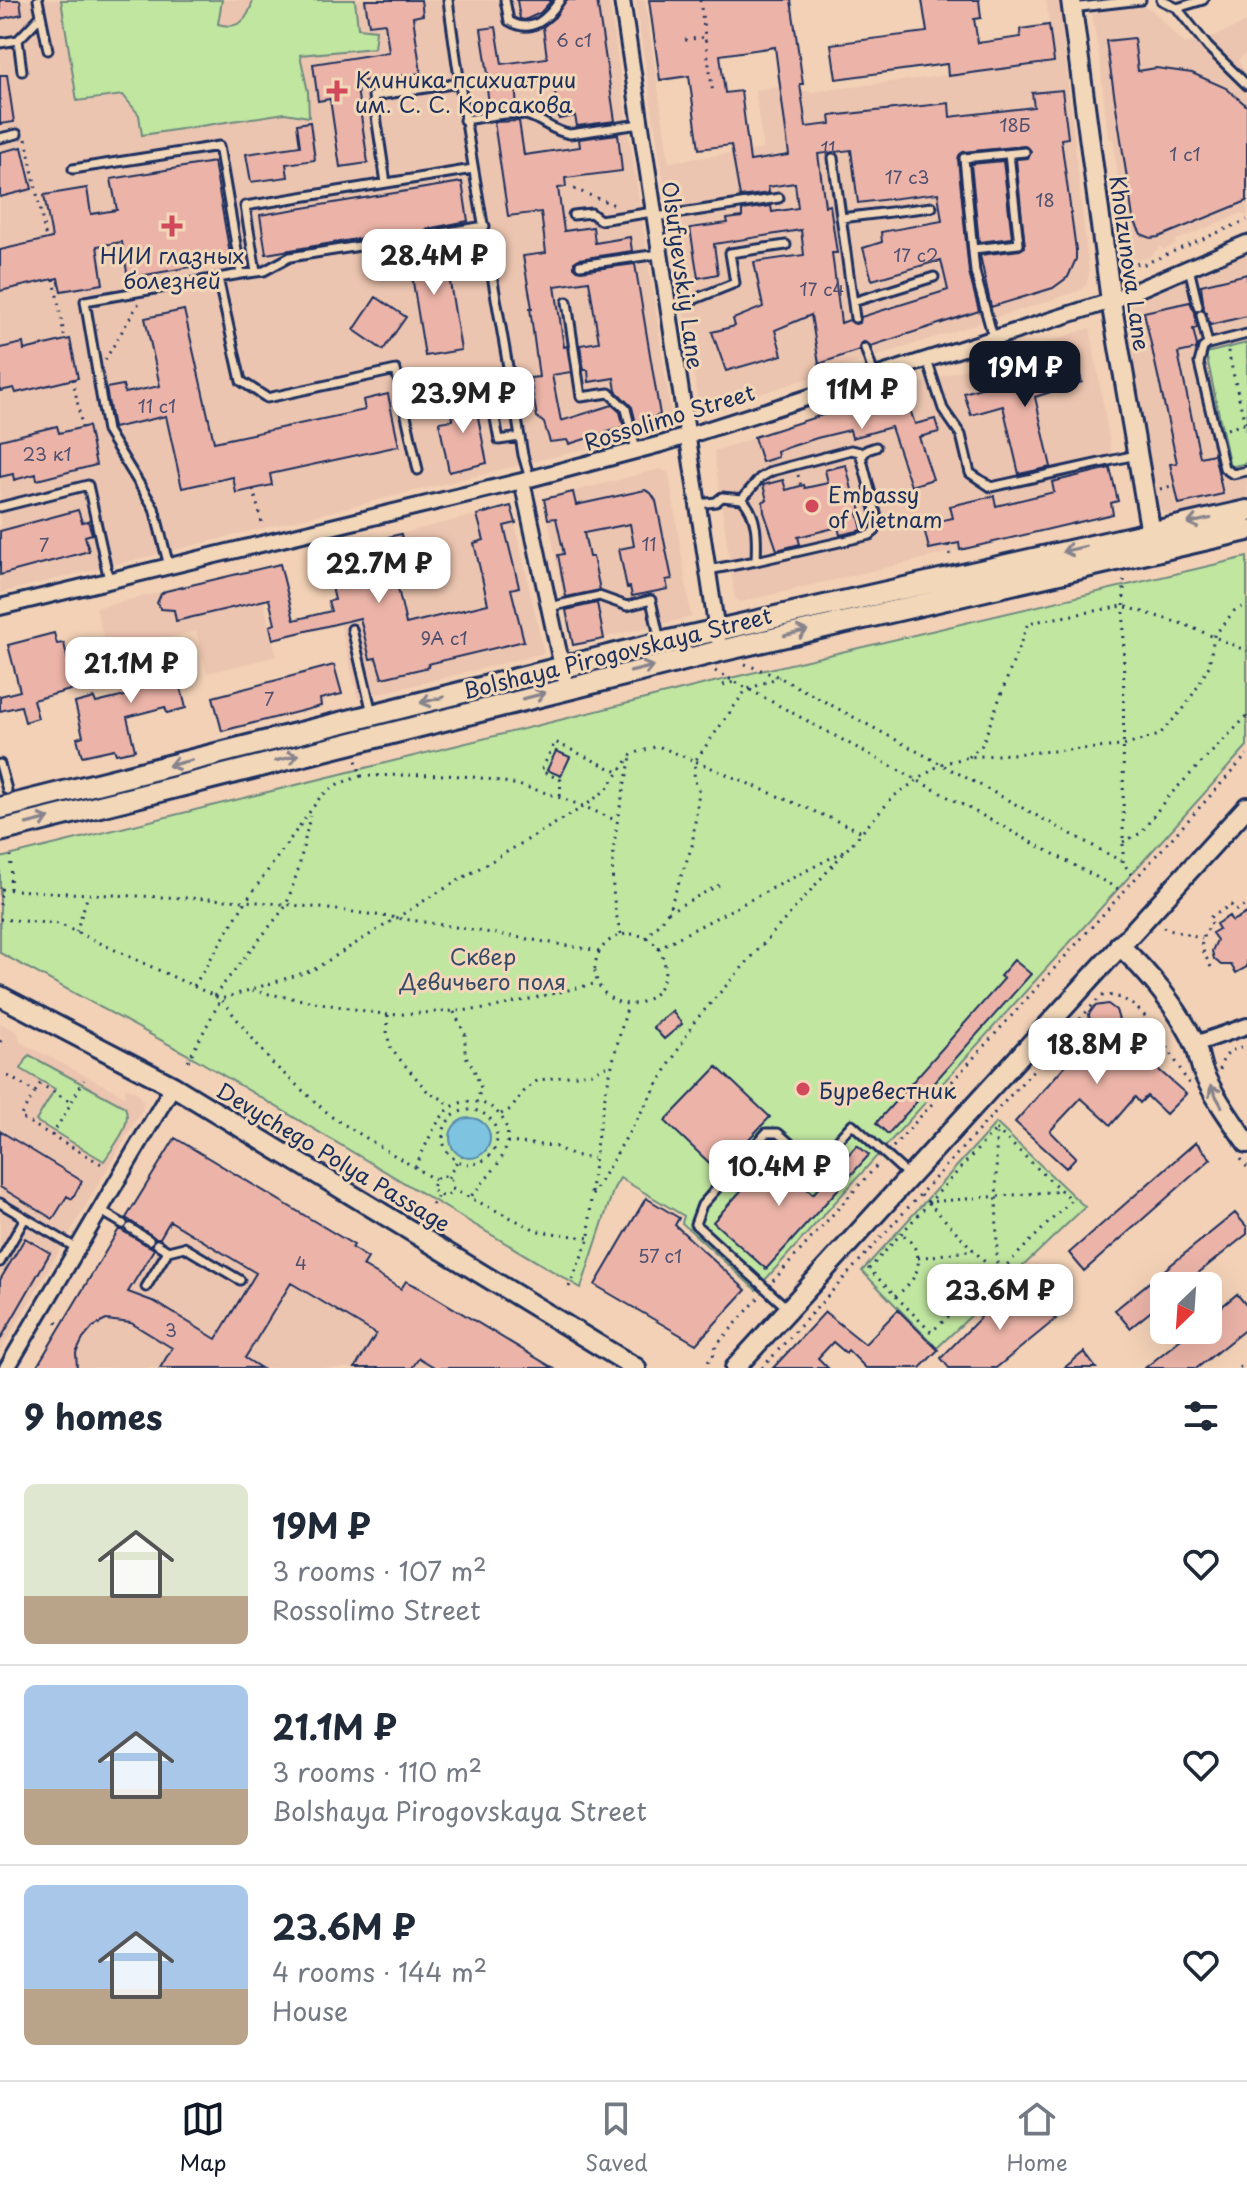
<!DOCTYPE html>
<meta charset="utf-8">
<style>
:root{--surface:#fff;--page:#f6f6f7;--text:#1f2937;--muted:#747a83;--line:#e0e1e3;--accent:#111827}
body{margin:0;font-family:"Playpen Sans",sans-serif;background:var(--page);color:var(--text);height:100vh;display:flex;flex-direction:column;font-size:30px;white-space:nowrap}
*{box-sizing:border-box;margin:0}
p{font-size:26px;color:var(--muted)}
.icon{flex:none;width:44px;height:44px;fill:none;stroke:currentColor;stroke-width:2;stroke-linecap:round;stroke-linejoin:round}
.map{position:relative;height:1368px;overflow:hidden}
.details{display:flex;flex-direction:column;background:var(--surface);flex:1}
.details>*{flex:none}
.needle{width:52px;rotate:205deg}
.fabs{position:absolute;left:1150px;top:1272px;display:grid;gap:16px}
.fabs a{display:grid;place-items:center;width:72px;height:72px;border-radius:12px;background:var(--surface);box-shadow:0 8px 32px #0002;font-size:40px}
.price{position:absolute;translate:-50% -68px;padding:0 18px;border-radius:16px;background:#fff;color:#222;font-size:26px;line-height:52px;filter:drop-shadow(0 2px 4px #0008)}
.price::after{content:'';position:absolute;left:50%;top:48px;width:24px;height:18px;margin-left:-12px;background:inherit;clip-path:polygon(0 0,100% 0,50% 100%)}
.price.active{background:var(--accent);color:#fff}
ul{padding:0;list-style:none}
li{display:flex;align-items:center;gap:24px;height:200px;padding:0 24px}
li+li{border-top:2px solid var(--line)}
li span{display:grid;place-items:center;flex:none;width:224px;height:160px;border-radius:12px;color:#555}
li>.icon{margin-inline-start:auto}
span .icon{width:96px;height:96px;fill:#fffc;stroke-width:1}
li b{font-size:34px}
h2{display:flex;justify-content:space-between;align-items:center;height:96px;padding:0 24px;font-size:34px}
.menu{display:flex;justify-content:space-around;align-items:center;height:112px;border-top:2px solid var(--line);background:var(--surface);font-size:22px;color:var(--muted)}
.menu a{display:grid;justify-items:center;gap:4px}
.menu .active{color:var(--accent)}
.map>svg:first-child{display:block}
</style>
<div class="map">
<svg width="1247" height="1368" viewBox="0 0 1247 1368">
<rect width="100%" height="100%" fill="#f2d1b6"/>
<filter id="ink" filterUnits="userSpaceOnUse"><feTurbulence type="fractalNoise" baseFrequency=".0125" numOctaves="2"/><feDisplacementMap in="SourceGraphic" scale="16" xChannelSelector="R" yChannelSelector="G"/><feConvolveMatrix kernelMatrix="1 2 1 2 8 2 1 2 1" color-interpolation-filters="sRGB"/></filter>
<g filter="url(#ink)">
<path fill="#ecc5b0" d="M0,0H609L672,419L671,424L666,428L622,440L0,593Z
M635,0H645L669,162L763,149L755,90L781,87L811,92L1054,62L1046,0H1059L1089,272L1087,284L1079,291L707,411L699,409Z
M1133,3L1152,10L1185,44L1214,36L1247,22V52L1238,60L1247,75V216L1242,213L1175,241L1176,244L1163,250L1161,246L1149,257L1138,260L1126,253L1121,241L1126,227L1122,226L1119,212L1122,211L1113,139L1108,138L1100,61L1091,8Z
M1247,254V501L1174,518L1156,507L1125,316L1134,301Z
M1090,328L1114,467L1110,469L1118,501L1111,503L1113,514L740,602L735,599L714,451Z
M660,469L669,473L691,617L573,645L544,499Z
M511,506L544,653L358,699L340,623L405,607L388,537Z
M255,569L277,656L207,673L196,631L107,653L96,608Z
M0,1023L18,1032L20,1042L125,1096V1087L138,1093L143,1102L142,1110L0,1352Z
M175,1138L354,1245L352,1248L363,1266L401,1289L420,1288L553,1368H36Z"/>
<path fill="#c1e6a0" stroke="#6e8a7f" stroke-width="2" d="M61,0H222L218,24C239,30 248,20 253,0H355L358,28L376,30L374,48L300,55L308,92L309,117L285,113L142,135L139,115L123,95L77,101Z
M1247,343V463L1230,467L1206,353Z
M1247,557V746L756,1290L682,1223L684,1216L620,1178L614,1188L581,1288L196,1059L0,953V858L722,680Z
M29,1055L125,1107C133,1125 114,1145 104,1161L36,1121L55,1089L21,1069Z
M996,1123L1085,1207L937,1348L862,1271Z"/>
<path fill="#7ec3df" stroke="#5688ab" stroke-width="2" d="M450 1138a20 20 0 1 1 40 0a20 20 0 1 1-40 0Z"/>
<path fill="#ecb4a8" stroke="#1b2f5e" stroke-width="2" fill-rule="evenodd" d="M0,0H20L22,14L0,19Z
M365,0H421L423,15L413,17L421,73L356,82L368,163L340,167L330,99L318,101L313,64L389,52L385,23L369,25Z
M517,0H552L540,13L525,20L520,19Z
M566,0H597L615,121L577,126L575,116L559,119L553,79L515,84L517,108L489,107L487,87H490L481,29L496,27L502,64L547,58L543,27L555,17Z
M649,0H791L803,84H800L806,127L831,124L830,116L949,103L950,117L1034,107L1032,93L1062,90L1068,138L1061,139L1076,250V259L1068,277L1053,288L991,307L980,255L1020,250L1025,247L1016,159L1028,158L1031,151L1024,146L963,152L958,159L969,273L979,311L871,346L864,342L860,344L859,350L819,364L811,315L775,330L782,355L726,371L712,332L735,326L733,319L763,307L754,262L804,255L801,230L714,244L718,274L698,278L690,228L728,223L727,219L742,217V210L771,206L772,212L798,208L795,183L768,187L769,193L740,197L731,145L699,149L689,76L660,80ZM775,47L789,155L750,161L741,91L725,93L720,55ZM851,150L858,203L938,193L942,221L881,232L882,242L863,248L872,280L941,260L948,290L861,317L860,323L855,324L849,320L841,323L832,253H837L830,205L825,206L818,154Z
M922,0H979L981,18L974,19L978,43L1021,37L1020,29L1049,25L1054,62L948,76L947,64L836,79L831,44L927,32Z
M1134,38L1138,71L1156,68L1192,73L1226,88L1247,106V201L1159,237L1151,238L1141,234L1133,218L1106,41Z
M0,75H7L14,122L0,124Z
M519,121L524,155L580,147L579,139L618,134L622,171L565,178L566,187L558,188L564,231L593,227L595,243L630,237L632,251L579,259L574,262V267L581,271L635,264L660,415L636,423L632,407L616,391L614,378L589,382L588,370H584L580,345L599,342L589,281L555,286L564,347L567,346L571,372L552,375L561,421L612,405L620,412L624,427L569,444L567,440L550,442L544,423L537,417L530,378L539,377L530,308H532L523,256L546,253L541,212L508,216L494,122Z
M310,122L315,160L286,164L288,177L251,182L246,154L300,146L297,124Z
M22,147L32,189L0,197V152Z
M1003,161L1012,238L979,242L971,164Z
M214,162L231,260L128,278L122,242L97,246L103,284L61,291L58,278L0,291V250L52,238L44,195L87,188L91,214L117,210L111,179Z
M462,182L468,221L427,229L422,233L405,231L266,254L260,215Z
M423,239L428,241L443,239L461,350L425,356L407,245L419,243Z
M1247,274V316L1210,325L1204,309L1201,285Z
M376,297L406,317L383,350L354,330Z
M1190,302L1195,312L1197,328L1193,329L1197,346L1196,349L1178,353L1200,457L1214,454L1223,494L1179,504L1170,464L1177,463L1144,312Z
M184,310L214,442L365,410L363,400L388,394L399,446L270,474L272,485L236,493L233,477L182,488L166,416L113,428L106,388L123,385L125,393L160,386L145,318Z
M70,339L78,378L16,393L14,388L0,391V348L23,343L24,350Z
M1075,359L1082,382L1035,397L1051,467L1019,474L1003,406L971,415L964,393Z
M903,389L915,424L935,419L939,432L919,437L933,479L911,486L891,427L852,438L850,430L817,438L777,451L778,457L762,462L754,437Z
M473,392L487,463L449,472L439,422L453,420L449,397Z
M57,426L59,433L88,426L96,465L37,480L36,474L14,480L13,474L0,477V440Z
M846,465L853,494L857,493L861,512L858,513L862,530L840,535L838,527L798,537L800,544L777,550L764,512L763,501L767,500L763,485L783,480L786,490L804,485L805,488L828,483L825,470Z
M1110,468L1118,501L1111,503L1113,514L960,550L959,543L929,549L923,524L953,518L950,506L994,496L996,506L1054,492L1052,482Z
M645,490L651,493L656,501L672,579L666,580L668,589L632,596L630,587L627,588L619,549L634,546L630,524L584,533L589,557H593L600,590L566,597L558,555L564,554L556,518L548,519L544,499L573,492L576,505Z
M511,506L516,523L504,526L519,587L511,589L524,641L428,664L429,667L382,678L376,658L370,659L360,618L273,639L270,626L275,624L269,599L176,621L174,610L161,609L157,603L161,594L166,591L280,564L294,620L331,611L328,601L335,600L324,552L354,546L356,551L363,549L371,585L396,579L406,624L488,604L474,543L484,540L477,515Z
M78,510L82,522L88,521L92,534L85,536L89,551L0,575V531Z
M401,534L406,554L393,557L388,537Z
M597,603L604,639L573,645L566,610Z
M54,633L57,644L64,643L74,689L33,700L38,718L25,722L21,706L0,711V696L20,691L8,645Z
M179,654L184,674L178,676L186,708L167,713L165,707L127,717L135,750L116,754L114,749L82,756L77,738L83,736L75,703L94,698L96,703L133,694L125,661L145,656L146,662Z
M334,665L342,694L320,699L321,706L222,731L213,697Z
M556,751L570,757L561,776L547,770Z
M1247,913V967L1236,973L1231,965H1221L1214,959L1212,951L1217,940L1212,933L1219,929L1216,924L1229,916L1232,921Z
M1014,960L1031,974L888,1134L876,1123L1004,979L1000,976Z
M1108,1004L1116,1010L1119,1020L1108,1041L1135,1049L1186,1094L1166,1114L1147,1096L1140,1103L1135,1097L1111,1125L1081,1098L1050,1131L1076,1157L1066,1168L1015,1122L1070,1060L1101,1041L1090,1025L1089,1014L1095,1006Z
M672,1011L682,1024L664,1039L653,1027Z
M717,1067L770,1117L718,1171L665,1121Z
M0,1131L82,1181L72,1199L67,1196L53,1219L0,1187Z
M175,1138L354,1245L352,1248L368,1258L363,1266L401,1289L406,1281L420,1288L553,1368H436L419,1358L412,1368H355L376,1334L291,1283L245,1358L261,1368H160L172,1348L131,1323L106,1320L93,1327L83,1339L76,1353L77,1368H36L119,1229L154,1249L128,1292L155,1302L216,1339L256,1273L170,1221L160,1238H155L126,1218Z
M1196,1142L1211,1159L1084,1271L1069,1253Z
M857,1145L869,1155L766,1269L713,1222L771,1157L813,1194Z
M646,1198L679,1218L675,1225L746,1290L696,1344L595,1285Z
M1235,1213L1247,1227V1234L1182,1286H1164V1301L1130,1328L1115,1310Z
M25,1238L50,1253L0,1340V1280Z
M1012,1285L1021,1296L1030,1289L1056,1319L996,1368H949L941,1358Z
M1237,1294L1247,1306V1328L1197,1368H1145L1192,1330H1208V1318Z
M898,1310L938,1350L920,1368H866L848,1350L846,1353L833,1342L818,1358L828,1368H773L825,1312L865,1344Z
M1084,1352L1096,1368H1064Z"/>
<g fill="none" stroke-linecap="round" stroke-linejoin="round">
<g stroke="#1b2f5e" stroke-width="13">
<path id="service" d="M38,0L48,50
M448,0C468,152 498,303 523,455L530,479
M505,0L509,21C532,35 548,18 560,0
M1161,0L1177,8L1208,47L1247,85
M1072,8L1141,0
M1177,8L1203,0
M18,40L22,71
M0,43L18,40L41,16
M464,120C484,118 509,110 529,116C544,121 554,132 570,134L640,124
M0,138L17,134
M833,158L855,318
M73,169L219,146L241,274L85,301L107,431L154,508L169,566
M386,183L373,96L459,83
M573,215L591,213L600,220L653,212
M655,217L779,198
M841,218L932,207
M428,235L485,226
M973,249L1019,244L1009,154
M580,265L659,254
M1189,268L1198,306
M256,272L245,206L473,169
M241,274L264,271L290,257L417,237
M218,278L241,381L267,398L396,370L418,470
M567,302L581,397L609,393L626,409L636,450
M853,302L934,277
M668,304L690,301L735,283L730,253L786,245
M1201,315L1208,344
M1247,334L1208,344L1203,348L1199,363L1224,468L1233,474L1247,471
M993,337L975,272L964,158L1025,152
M865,348L874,375
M927,360L943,409L961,435L970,473L991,487L1136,455
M400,394L488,380L499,440L520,437
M862,456L867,450L876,447
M698,504L716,502L722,497L742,499L760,478L772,471L851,450L860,452L878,521L875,531L870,535L756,561
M0,507L88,485L109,580
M708,570L756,561C757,539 758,515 742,499
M549,607L599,596L627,606L651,600L660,641
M352,629L372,713
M0,764L7,790
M0,1203L78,1249
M101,1211L123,1224
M130,1228L149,1240
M157,1244L168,1251L184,1247L240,1280
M0,1262L25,1218
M146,1287L168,1251
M788,1309L695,1224L702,1205L766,1133H778L815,1165L852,1124L908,1175"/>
</g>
<g stroke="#1b2f5e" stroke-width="20">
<path id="minor" d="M622,0L718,638
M522,481L564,676
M0,607L522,481L665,443L1111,301L1247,243
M1195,1044L1247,1026
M7,1368L173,1086"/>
</g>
<g stroke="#1b2f5e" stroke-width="24">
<path id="tertiary" d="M1071,0L1111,301L1153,545
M1119,945C1147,971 1179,1009 1195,1044C1199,1054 1200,1065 1204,1074C1215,1099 1232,1121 1247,1143
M0,996L173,1086L636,1368
M735,1368L1247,807"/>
</g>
<g stroke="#1b2f5e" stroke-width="26">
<path id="secondary" d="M0,808L660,643L1247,511
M0,831L720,651L1247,530"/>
</g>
<path stroke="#1b2f5e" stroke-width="3" stroke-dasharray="2 6" stroke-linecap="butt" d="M700,0L713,94
M685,40L705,37
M26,139L46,239
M574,189L617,206
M1122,256L1131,262L1142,265L1247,220
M54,279L65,340
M1228,351L1247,433
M105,360L140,301
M73,379L82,427
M1227,429L1247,423
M798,475L801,486
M253,489L262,523
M1160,489L1175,485
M948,545L951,560
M745,664L779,677L1123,862L1134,879
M715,671L1122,891
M723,685L734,682
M969,757L982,745L1028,623L1123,606L1186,625L1247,651
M361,776C394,776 428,773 461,776C516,780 567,798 617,821
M560,796L561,780L541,771L555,742L620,773
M1123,842L1141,833L1166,799L1247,716
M1123,862L1124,577
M10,889L11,856
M0,905L1,889C82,895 163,896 244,901C363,909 482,932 600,951
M668,912L719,885
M0,919L59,924L221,999L313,970L427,899L585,806L607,789L632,754L658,746L695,761L746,690L779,677
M1163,927L1202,939
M76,932L88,895
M621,934C603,871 617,820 631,757
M595 969a35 35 0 1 1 70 0a35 35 0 1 1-70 0Z
M646,938L668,912L692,846L699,791L694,779L695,761L863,832
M658,948L846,850
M1211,967C1201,947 1196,942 1212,924L1209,918L1231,905L1235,911L1247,904
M194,986L246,901L321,796L338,784L361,776L356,760
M252,991L388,1015L487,1009L598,983
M214,996L286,906L299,867L310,816
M454,1012L465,1034V1055L473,1067L481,1088L477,1101
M388,1015L387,1034L391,1049L429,1093L445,1100L450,1108
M0,1042L2,1038
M188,1061L221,999L272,1063L332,1117L435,1180
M1220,1070C1222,1054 1233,1049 1247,1045
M8,1076L35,1092L20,1117L105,1166
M35,1092L40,1084L71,1102
M443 1137a27 27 0 1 1 54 0a27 27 0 1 1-54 0Z
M501,1114L511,1109L525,1090L538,1080L593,1073L611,1064
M996,1129L1071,1200L997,1275L931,1332L869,1269Z
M52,1136L84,1080
M507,1142L554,1146L572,1155L593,1158
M893,1147L1247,755
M1241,1159L1247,1167
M415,1167C425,1149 434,1122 449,1109C474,1089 513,1111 507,1143C504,1163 481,1183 469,1199
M433 1186a10 10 0 1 1 20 0a10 10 0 1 1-20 0Z
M448,1178L457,1161
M452,1189L538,1231L589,1238
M591,1193C596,1129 610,1067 628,1005
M921,1195L928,1202L1062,1191
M928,1202L997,1275L996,1129
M432,1205L438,1195
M918,1258L974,1250
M773,1281L880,1162
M569,1287L589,1238L591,1197L695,1021L894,796L941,764L969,757L1123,746L1159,735L1184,708L1198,686L1209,666L1214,636L1234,611L1247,605
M895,1296C920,1279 929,1254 901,1233
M56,1322L61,1325
M708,1362L713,1356L716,1346L760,1296
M762,1368L1101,996C1142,989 1170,1054 1189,1084
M1239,1368L1247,1362"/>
<use href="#service" stroke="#f2d7b9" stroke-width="7"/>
<use href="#minor" stroke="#f2d7b9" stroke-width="14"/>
<use href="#tertiary" stroke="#f2d7b9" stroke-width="18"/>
<use href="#secondary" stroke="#f2d7b9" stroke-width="20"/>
</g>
<defs><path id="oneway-shaft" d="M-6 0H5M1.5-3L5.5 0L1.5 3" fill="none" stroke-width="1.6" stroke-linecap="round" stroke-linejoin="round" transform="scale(2)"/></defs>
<g stroke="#86838c">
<use href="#oneway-shaft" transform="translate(1199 521) rotate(168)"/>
<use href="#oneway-shaft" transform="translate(1074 549) rotate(167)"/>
<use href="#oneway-shaft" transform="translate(796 633) rotate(-13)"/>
<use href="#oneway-shaft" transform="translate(642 669) rotate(-14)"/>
<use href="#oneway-shaft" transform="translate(534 696) rotate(-14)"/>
<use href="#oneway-shaft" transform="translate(432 700) rotate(166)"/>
<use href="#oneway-shaft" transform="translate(287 758) rotate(-14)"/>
<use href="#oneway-shaft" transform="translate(180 763) rotate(166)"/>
<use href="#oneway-shaft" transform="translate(38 821) rotate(-14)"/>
<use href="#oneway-shaft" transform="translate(1216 1096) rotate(-119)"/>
</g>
</g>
<g fill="#d1495b" stroke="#f2d7b9" stroke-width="3">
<path d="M333 79h8v8h8v8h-8v8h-8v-8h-8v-8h8z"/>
<path d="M168 214h8v8h8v8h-8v8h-8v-8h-8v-8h8z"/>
<circle cx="812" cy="506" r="8"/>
<circle cx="803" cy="1089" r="8"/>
</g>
<g text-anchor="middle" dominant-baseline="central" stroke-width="6" stroke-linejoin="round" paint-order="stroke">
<g font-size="18" fill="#4f5070">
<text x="574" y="39">6 с1</text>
<text x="1015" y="124">18Б</text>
<text x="828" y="147">11</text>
<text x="1185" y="153">1 с1</text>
<text x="907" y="176">17 с3</text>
<text x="1045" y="199">18</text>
<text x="916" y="254">17 с2</text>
<text x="822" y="288">17 с4</text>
<text x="157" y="405">11 с1</text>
<text x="47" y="453">23 к1</text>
<text x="649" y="543">11</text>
<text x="44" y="544">7</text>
<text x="444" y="637">9А с1</text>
<text x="269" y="698">7</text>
<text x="660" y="1255">57 с1</text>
<text x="301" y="1262">4</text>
<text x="171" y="1329">3</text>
</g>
<g font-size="22" fill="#1b2f5e" stroke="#f2d7b9" text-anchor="start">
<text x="355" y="78">Клиника психиатрии<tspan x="355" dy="25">им. С. С. Корсакова</tspan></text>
<text x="172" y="254" text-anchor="middle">НИИ глазных<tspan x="172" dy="25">болезней</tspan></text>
<text x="828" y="493">Embassy<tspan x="828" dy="25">of Vietnam</tspan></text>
<text x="819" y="1089">Буревестник</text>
</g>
<g font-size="22" fill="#1b2f5e" stroke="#f2d7b9">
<text transform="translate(1131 263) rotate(82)">Kholzunova Lane</text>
<text transform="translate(684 275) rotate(82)">Olsufyevskiy Lane</text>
<text transform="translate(669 416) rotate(-17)">Rossolimo Street</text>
<text transform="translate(617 652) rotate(-14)">Bolshaya Pirogovskaya Street</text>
<text transform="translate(334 1156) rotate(31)">Devychego Polya Passage</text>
</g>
<g font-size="22" fill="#344a68" stroke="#f2d7b9">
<text x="483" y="955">Сквер<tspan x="483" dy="25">Девичьего поля</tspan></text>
</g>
</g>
</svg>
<div class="fabs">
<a><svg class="needle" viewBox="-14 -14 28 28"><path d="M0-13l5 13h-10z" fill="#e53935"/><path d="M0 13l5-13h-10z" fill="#747a83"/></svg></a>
</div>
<b class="price" style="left:434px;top:297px">28.4M ₽</b>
<b class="price active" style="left:1025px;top:409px">19M ₽</b>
<b class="price" style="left:862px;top:431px">11M ₽</b>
<b class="price" style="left:463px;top:435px">23.9M ₽</b>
<b class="price" style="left:379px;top:605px">22.7M ₽</b>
<b class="price" style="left:131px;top:705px">21.1M ₽</b>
<b class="price" style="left:1097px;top:1086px">18.8M ₽</b>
<b class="price" style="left:779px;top:1208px">10.4M ₽</b>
<b class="price" style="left:1000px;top:1332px">23.6M ₽</b>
</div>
<section class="details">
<h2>9 homes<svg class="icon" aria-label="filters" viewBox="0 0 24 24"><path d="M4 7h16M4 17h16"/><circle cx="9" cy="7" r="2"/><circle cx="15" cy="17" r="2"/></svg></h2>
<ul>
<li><span style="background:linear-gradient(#dfe7d0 70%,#b9a48a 0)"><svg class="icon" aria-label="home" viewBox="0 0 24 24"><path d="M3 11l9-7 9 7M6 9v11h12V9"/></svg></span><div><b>19M ₽</b><p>3 rooms · 107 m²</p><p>Rossolimo Street</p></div><svg class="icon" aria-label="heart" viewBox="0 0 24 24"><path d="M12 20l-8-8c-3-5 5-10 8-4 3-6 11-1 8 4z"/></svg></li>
<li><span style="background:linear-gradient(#a9c7e8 65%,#b9a48a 0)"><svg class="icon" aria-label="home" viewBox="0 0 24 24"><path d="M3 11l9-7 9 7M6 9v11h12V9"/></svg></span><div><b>21.1M ₽</b><p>3 rooms · 110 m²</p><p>Bolshaya Pirogovskaya Street</p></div><svg class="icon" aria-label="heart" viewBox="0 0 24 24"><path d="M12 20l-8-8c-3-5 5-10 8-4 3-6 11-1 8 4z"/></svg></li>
<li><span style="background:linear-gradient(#a9c7e8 65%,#b9a48a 0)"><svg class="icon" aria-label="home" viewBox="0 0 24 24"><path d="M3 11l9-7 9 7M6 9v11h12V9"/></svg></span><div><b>23.6M ₽</b><p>4 rooms · 144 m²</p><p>House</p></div><svg class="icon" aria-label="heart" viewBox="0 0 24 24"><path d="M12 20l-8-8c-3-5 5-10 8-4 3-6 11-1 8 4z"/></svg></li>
</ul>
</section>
<nav class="menu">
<a class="active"><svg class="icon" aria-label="map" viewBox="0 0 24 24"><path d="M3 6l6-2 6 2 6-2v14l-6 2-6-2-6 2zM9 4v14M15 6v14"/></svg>Map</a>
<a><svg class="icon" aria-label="saved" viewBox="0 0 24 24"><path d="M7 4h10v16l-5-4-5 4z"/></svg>Saved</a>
<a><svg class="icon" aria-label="home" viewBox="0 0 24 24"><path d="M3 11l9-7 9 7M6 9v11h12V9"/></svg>Home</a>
</nav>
